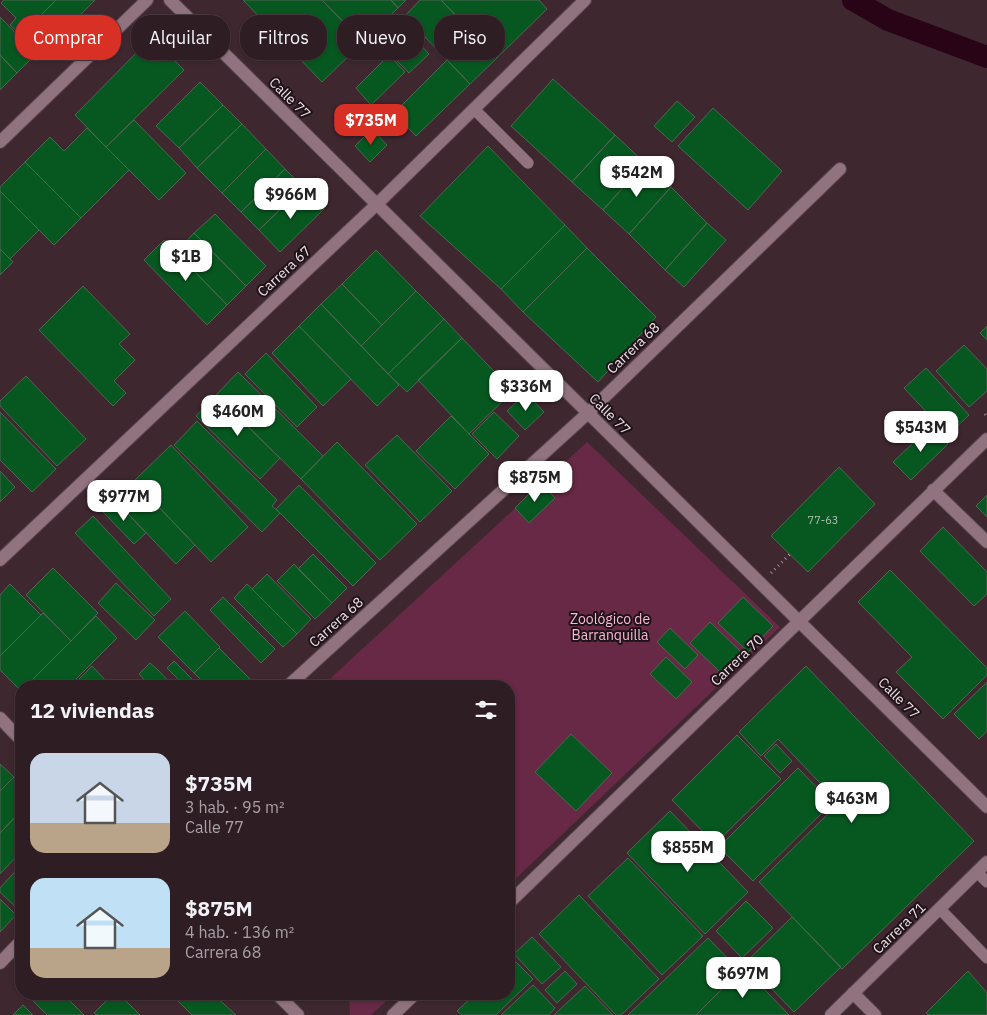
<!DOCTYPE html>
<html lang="es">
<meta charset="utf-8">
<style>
:root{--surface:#2f1d24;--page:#37262c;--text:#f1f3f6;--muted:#a7a2a6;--line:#4a3b41;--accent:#d93025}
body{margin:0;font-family:"IBM Plex Sans",sans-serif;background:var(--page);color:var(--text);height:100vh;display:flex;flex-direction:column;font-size:19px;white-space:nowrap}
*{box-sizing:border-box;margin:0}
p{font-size:16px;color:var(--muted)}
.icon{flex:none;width:28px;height:28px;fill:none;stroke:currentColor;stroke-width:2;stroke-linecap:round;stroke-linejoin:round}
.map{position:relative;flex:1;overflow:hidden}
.panel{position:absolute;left:15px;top:680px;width:500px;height:320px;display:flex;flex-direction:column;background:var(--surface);border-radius:20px;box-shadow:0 1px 4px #0004,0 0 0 1px var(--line)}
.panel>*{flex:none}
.banner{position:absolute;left:15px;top:15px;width:500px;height:45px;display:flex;gap:10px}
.price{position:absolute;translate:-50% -42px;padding:0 11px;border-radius:10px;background:#fff;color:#222;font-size:16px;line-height:32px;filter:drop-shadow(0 1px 2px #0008)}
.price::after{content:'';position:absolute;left:50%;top:30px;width:15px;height:11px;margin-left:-8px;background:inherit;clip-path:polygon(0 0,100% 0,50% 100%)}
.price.on{background:var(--accent);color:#fff}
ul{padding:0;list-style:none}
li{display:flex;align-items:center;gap:15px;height:125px;padding:0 15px}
li span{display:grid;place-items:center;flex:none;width:140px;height:100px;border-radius:15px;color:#555}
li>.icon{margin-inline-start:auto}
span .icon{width:60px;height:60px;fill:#fffc;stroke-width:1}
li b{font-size:21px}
h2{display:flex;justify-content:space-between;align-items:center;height:60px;padding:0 15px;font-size:21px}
.pill{padding:0 18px;border-radius:20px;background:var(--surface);box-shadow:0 1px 4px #0004,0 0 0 1px var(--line);font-size:18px;line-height:45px}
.pill.on{background:var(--accent);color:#fff}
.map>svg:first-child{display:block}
</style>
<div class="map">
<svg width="987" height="1015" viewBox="0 0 987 1015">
<rect width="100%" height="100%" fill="#3f2730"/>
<path fill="#672945" d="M587,442L780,627L509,885V686H322Z
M349,994H394L371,1015H350Z"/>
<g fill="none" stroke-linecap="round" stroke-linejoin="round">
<path stroke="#290316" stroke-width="22" d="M853,0L888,20L987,57"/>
</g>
<path fill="#075820" stroke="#506552" d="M4,0H56L21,35L10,25L16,18L1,3Z
M56,0H95L49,47L29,27Z
M243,0H322L363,42L322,82Z
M322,0H391L398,8L363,42Z
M391,0H406L398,8Z
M420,0H441L497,58L470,84L405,16Z
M441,0H539L547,9L497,58Z
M0,17L36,54L17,73L0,55Z
M412,36L429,54L409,73L392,56Z
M152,37L184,70L106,147L75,115Z
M0,55L17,73L0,90Z
M389,55L405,72L371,105L356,88Z
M447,60L470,84L416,136L394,113Z
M553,79L615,135L572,182L511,126Z
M200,82L223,105L179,148L156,126Z
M677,101L695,117L672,142L654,126Z
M223,105L242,124L197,168L179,148Z
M713,108L782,171L748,210L678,146Z
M134,120L186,173L159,200L106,147Z
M242,124L266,149L222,193L197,168Z
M87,128L129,170L81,218L25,162L50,137L64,151Z
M372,129L387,145L370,162L355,146Z
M615,135L645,163L603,210L572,182Z
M488,146L565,225L501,289L420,216Z
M266,149L285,169L241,212L222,193Z
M25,162L81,218L54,245L0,191V187Z
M645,163L671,187L629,234L603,210Z
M285,169L303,187L259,230L241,212Z
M303,187L324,209L280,252L259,230Z
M671,187L707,223L665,270L629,234Z
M0,191L39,230L10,259L0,249Z
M215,214L266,266L246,286L194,233Z
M707,223L726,240L684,287L665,270Z
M565,225L587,248L523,312L501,289Z
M194,233L246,286L227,305L176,252Z
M164,240L227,305L207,325L144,260Z
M587,248L656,317L598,382L523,312Z
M0,249L13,262L0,275Z
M376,250L416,291L382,325L342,284Z
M342,284L382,325L361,346L321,304Z
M83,286L130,334L119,344L135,360L114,381L126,393L113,406L39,330Z
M416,291L444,319L388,374L361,346Z
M321,304L399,385L377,406L299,326Z
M444,319L462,338L407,392L388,374Z
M299,326L351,379L323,406L272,353Z
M987,326V340L980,333Z
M462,338L513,391L469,434L418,380Z
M964,345L987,369V391L969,407L936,371Z
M266,353L317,407L297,427L245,374Z
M926,368L969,415L948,435L904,388Z
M238,372L323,456L301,479L216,395Z
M26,376L86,439L57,466L0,406V401Z
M526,393L544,412L525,430L507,411Z
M216,395L280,458L260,479L196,416Z
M0,412L56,469L32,492L0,460Z
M494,412L519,436L497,459L472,434Z
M451,416L489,454L455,489L416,451Z
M197,421L277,500L272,506L280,513L262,532L174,445Z
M931,426L948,444L911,480L893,462Z
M397,435L452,491L420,522L365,465Z
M337,442L417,524L380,560L301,479Z
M171,445L248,527L211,562L134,481Z
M839,467L875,504L808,572L771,536Z
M0,471L15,487L0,502Z
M134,481L195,545L176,564L114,499Z
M540,483L555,498L529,523L515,508Z
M299,485L376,563L353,586L276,509Z
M987,495V517L976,506Z
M114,499L146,533L134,544L102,511Z
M93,516L171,599L154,616L75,533Z
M943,527L987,572V594L974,606L920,551Z
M313,554L347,588L332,603L298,569Z
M294,564L332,603L315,619L277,581Z
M53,568L98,613L71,641L26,595Z
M890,570L987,668V675L943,719L896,672L912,657L858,602Z
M267,574L311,619L297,634L252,589Z
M116,583L155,620L136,640L98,603Z
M10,584L41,615L0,656V595Z
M247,584L297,634L283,647L234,598Z
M223,597L275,649L261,663L210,610Z
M743,597L773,626L748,652L718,623Z
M185,611L220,647L194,673L158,637Z
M43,613L71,641L26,686H21V691L0,670V656Z
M96,616L117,638L69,686H26Z
M710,622L741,652L721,673L690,643Z
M670,628L698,655L685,669L657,642Z
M219,648L254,683L251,686H207L194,673Z
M666,657L692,682L676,699L650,674Z
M174,661L199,686H185L167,668Z
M150,663L158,670L173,686H150L139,674Z
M92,666L108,683L105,686H72Z
M806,666L974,841L842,969L759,882L839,803L778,739L761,756L739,732Z
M987,682V731L979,739L954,714Z
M571,734L612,773L576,811L535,772Z
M737,735L781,779L715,844L672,800Z
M776,744L792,761L780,773L764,756Z
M0,764L14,777L0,791Z
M798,768L832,803L753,881L719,847Z
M14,777L21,784V811L0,833V791Z
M21,811V852L0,874V833Z
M670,811L748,892L705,934L627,853Z
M628,858L703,936L662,975L588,896Z
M21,865V912L0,892V888Z
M579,895L659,979L621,1015H616L539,934Z
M0,899L16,915L0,932Z
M746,901L773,928L742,958L716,931Z
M792,917L841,967L794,1012L746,962Z
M532,937L561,967L542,984L514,954Z
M708,938L740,971L696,1015H628Z
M512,958L533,979L496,1015H462L457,1011L475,994H509V960Z
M744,968L789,1015H696L740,971Z
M565,971L577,984L557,1003L545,990Z
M968,971L987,993V1015H928L926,1013Z
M533,985L555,1008L549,1015H501Z
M585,986L613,1015H554Z
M34,994H63L84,1015H47L30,998Z
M113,994H119L140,1015H96L94,1013Z
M171,994H213L236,1015H192Z
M23,1005L33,1015H13Z"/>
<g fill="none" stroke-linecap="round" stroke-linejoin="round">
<g stroke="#5a464e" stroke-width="12">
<path id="service" d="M474,109L528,163
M977,872L987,882
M940,909L987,958"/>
</g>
<g stroke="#5a464e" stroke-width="14">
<path id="minor" d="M170,0L987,807
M0,142L147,0
M933,490L987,542
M0,560L377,204L585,0
M288,686L588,413L840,169
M509,903L987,439
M0,963L21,941
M853,993L875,1015
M393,1015L415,994
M831,1015L987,862"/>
</g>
<g stroke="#5a464e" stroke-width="14">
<path id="tertiary" d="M0,718L21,740
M277,994L298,1015"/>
</g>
<path stroke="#a18d94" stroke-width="3" stroke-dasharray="1 4" stroke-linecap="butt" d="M985,414L987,417
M771,573L790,554"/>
<use href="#service" stroke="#90737e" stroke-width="11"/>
<use href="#minor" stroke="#90737e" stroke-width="12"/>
<use href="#tertiary" stroke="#90737e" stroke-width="12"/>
</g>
<g text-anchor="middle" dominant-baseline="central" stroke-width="4" stroke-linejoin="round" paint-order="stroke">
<g font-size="11" fill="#b6bfb4">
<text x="823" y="520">77-63</text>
</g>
<g font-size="14" fill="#f1e1e6" stroke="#1e1318">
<text transform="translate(290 98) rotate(45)">Calle 77</text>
<text transform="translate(284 271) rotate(-43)">Carrera 67</text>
<text transform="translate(633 348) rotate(-44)">Carrera 68</text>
<text transform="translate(610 414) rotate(45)">Calle 77</text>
<text transform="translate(336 622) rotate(-42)">Carrera 68</text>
<text transform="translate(737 660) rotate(-44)">Carrera 70</text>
<text transform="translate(899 698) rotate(45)">Calle 77</text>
<text transform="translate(899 928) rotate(-44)">Carrera 71</text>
</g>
<g font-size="14" fill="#fdb8d3" stroke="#1e1318">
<text x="610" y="619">Zoológico de<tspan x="610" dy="16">Barranquilla</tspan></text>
</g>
</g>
</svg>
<b class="price on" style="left:371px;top:146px">$735M</b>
<b class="price" style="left:637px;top:198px">$542M</b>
<b class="price" style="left:291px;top:220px">$966M</b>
<b class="price" style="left:186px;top:282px">$1B</b>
<b class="price" style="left:526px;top:412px">$336M</b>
<b class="price" style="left:238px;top:437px">$460M</b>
<b class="price" style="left:921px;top:453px">$543M</b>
<b class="price" style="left:535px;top:503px">$875M</b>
<b class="price" style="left:124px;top:522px">$977M</b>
<b class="price" style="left:852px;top:824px">$463M</b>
<b class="price" style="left:688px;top:873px">$855M</b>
<b class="price" style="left:743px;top:999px">$697M</b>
<div class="banner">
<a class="pill on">Comprar</a>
<a class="pill">Alquilar</a>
<a class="pill">Filtros</a>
<a class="pill">Nuevo</a>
<a class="pill">Piso</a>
</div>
<section class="panel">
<h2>12 viviendas<svg class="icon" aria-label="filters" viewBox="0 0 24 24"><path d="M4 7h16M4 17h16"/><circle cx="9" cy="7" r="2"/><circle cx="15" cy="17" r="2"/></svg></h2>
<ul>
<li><span style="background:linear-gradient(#c9d6e8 70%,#b9a48a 0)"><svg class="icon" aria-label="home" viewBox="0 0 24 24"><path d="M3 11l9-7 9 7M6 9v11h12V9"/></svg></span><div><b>$735M</b><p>3 hab. · 95 m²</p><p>Calle 77</p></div></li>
<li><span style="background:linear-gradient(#bfe0f5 70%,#b9a48a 0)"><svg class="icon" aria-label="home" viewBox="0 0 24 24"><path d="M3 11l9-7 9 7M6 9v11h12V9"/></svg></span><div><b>$875M</b><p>4 hab. · 136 m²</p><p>Carrera 68</p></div></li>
</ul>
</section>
</div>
